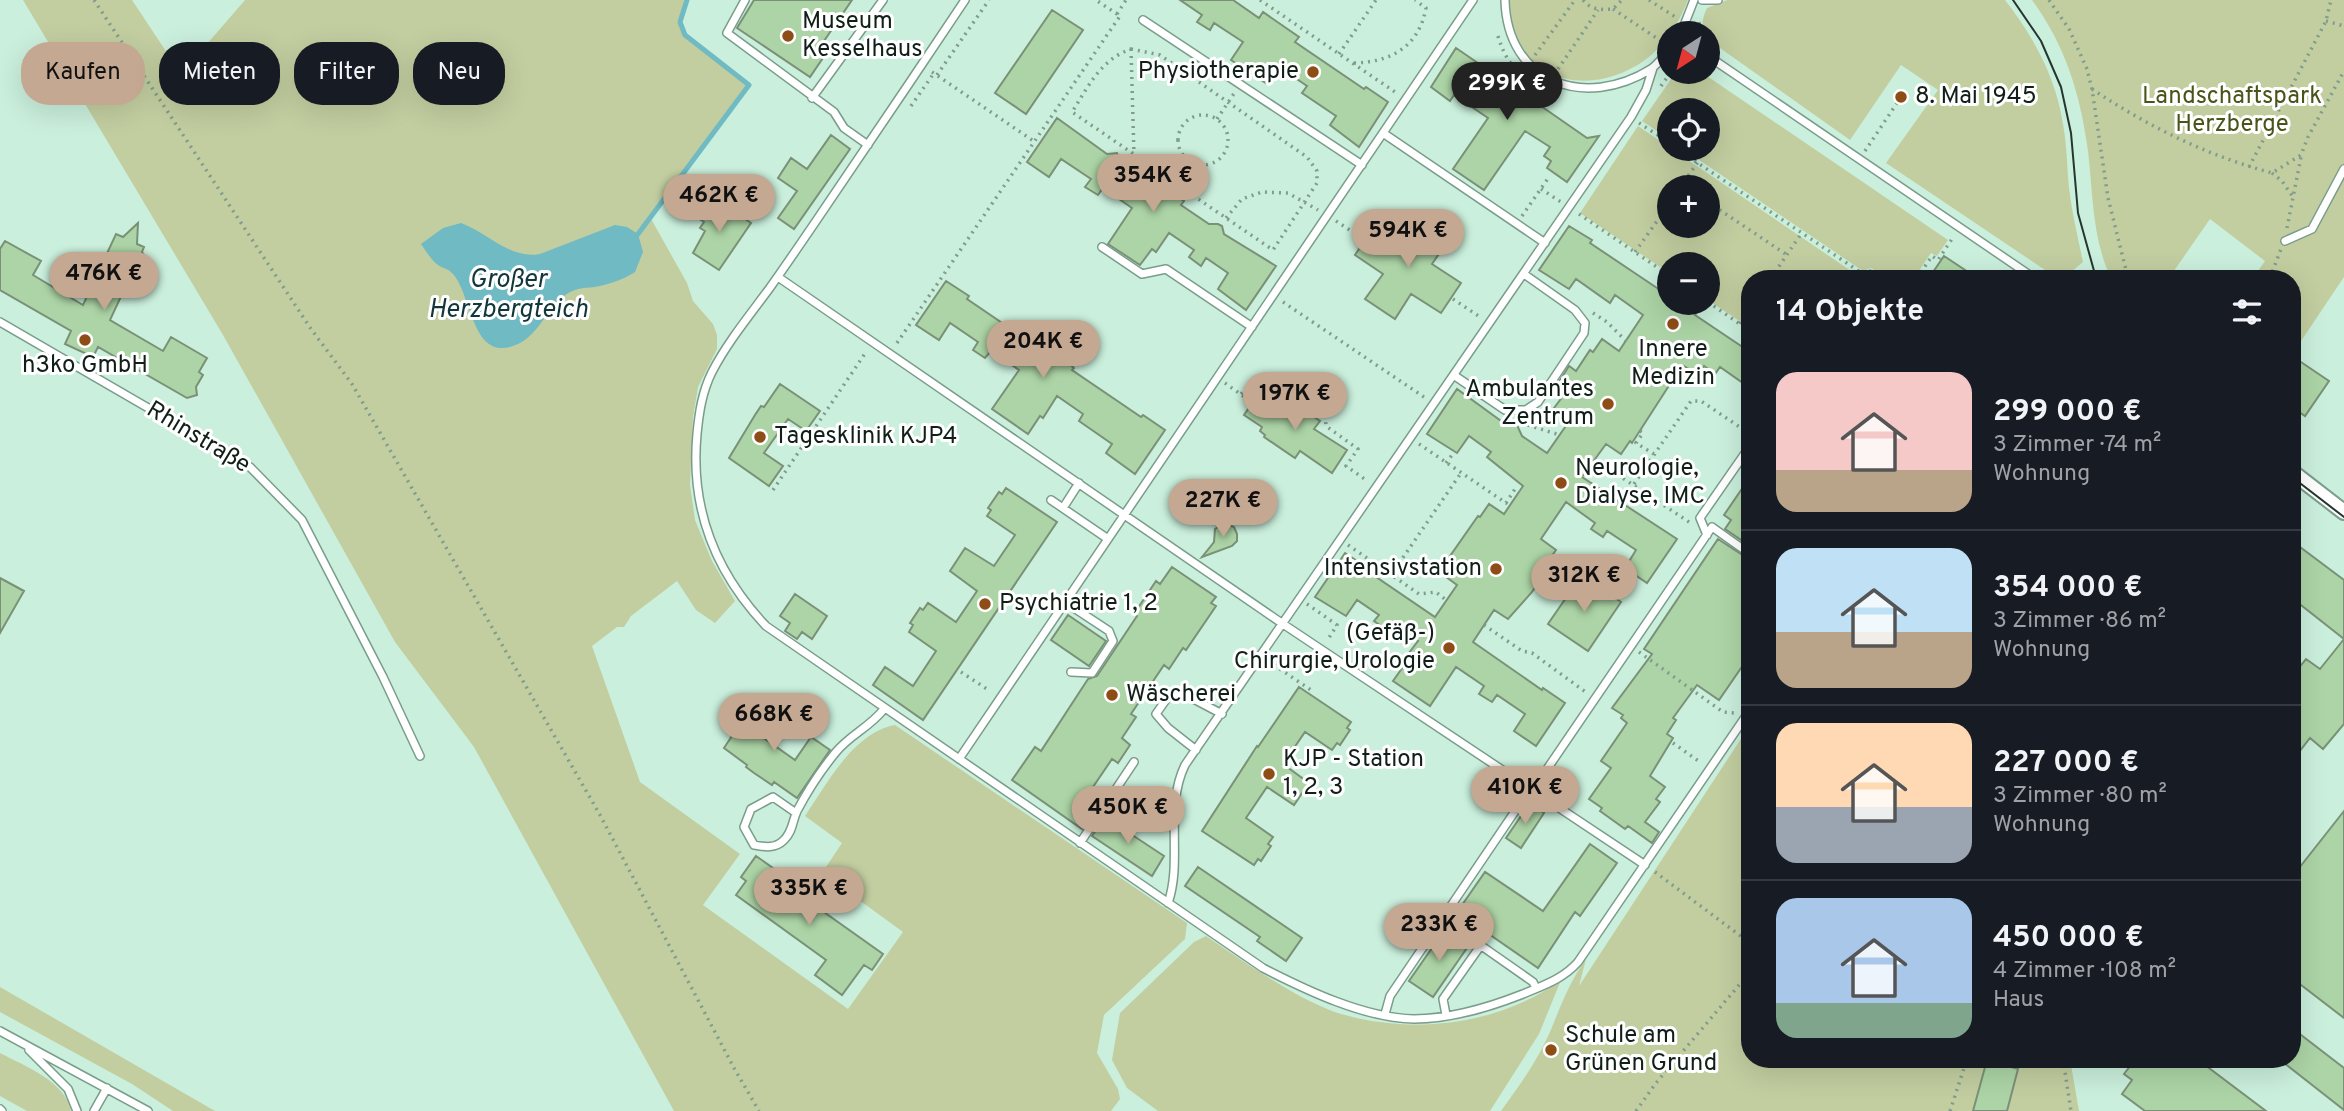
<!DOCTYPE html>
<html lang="de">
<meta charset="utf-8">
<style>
:root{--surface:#171b24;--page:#242831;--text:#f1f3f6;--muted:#9ea1a6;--line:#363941;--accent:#c4a892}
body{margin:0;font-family:Overpass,sans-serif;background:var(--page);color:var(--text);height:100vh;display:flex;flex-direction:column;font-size:26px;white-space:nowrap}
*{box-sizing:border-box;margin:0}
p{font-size:23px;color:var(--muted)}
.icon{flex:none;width:38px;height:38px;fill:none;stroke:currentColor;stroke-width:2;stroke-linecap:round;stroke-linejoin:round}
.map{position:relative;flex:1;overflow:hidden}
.side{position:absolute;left:1741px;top:270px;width:560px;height:798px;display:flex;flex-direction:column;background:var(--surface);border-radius:28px;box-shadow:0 7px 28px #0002}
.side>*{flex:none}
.guide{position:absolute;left:21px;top:42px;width:665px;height:63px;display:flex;gap:14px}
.needle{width:46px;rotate:216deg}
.tools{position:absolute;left:1657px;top:21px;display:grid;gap:14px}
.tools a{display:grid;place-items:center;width:63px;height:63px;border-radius:50%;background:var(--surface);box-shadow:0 7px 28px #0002;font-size:35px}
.price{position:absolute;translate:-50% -60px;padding:0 16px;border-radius:24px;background:var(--accent);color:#111;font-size:23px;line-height:46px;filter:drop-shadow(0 2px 4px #0008)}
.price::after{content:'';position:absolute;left:50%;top:42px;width:21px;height:16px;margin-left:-10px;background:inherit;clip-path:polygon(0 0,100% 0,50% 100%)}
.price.current{background:#222;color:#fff}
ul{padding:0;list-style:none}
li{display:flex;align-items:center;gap:21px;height:175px;padding:0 35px}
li+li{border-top:2px solid var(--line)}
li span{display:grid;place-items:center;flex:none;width:196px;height:140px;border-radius:21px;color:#555}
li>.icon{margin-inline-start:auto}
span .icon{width:84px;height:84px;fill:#fffc;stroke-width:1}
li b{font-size:30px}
h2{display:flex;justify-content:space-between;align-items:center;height:84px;padding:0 35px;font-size:30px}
.tag{padding:0 24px;border-radius:28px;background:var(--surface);box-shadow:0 7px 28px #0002;font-size:24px;line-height:63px}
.tag.current{background:var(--accent);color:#111}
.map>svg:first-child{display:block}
</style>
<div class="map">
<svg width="2344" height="1111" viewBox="0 0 2344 1111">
<rect width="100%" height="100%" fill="#caefdc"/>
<path fill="#c2cea0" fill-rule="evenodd" d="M23,0H132L181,74L245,0H687L680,22L685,35L749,85L650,217L687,283L693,301L713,324L717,335V349L698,387L693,417L690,485L695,520L712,561L735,601L715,623L696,610L677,581L631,616L624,627H617L592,646L640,782L740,854L703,905L848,1009L903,932L822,873L842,843L805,816C826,785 854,732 895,725L1187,923L1185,939L1104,1015L1097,1053L1118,1089L1120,1099L1111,1111H674L474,747L395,642L223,335Z
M1510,0H1688C1678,24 1667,44 1645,60C1586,102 1510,79 1510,0Z
M1727,0H2005C2034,37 2056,78 2063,124C2067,146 2067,167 2069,188C2072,213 2078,238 2083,262L2064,278H2057L1886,163L1938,90L1901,65L1850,140L1710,41L1708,33H1704C1701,24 1703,17 1707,8Z
M2032,0H2344V277L2293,353L2292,278H2253L2265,261L2210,219L2169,278H2111C2092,239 2093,193 2088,151C2080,93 2066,47 2032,0Z
M1676,72H1701L1948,240L1937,256L1931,253L1914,278H1886L1871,268L1863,271L1683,149H1708V110H1670L1669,139L1642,121Z
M1638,126L1857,275L1855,278H1750V328L1708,300V264H1670L1669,273L1580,213ZM1670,187H1708V226H1670Z
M1750,725V1059H2070L2079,1111H1501C1520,1085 1540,1057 1552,1027C1562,1003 1570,981 1586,959L1579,986Z
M1206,936C1243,961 1299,1001 1341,1014C1414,1035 1499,1025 1561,980L1539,1034L1490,1111H1158L1127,1088L1112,1060L1120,1013L1194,942Z
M0,987L215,1111H173L132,1084L0,1012Z
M0,1053C26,1067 64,1080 71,1111H27L0,1096Z"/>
<path fill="#6fbac3" d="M461,223C488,233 511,260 540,254L615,225L627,227L638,234L643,252L635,272C624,279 613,283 600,286C585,289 578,286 564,296C547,309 539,333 520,343C471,368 473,294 452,273C449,269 442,268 438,265C431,260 426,251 421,244L443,228Z"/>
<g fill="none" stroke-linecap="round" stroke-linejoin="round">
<path stroke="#6fbac3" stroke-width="5" d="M638,234L749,85L685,35L680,22L687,0"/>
</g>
<path fill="#acd4a6" stroke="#7b9177" stroke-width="2" d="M754,0H852L822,44L829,49L810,77L737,28Z
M1180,0H1233L1259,18L1263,12L1299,37L1295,42L1364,89L1366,87L1388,102L1359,147L1330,125L1336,116L1302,93L1307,86L1279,67L1267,84L1231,60L1243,42L1214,23L1210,30L1197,22L1202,15Z
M1052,10L1083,30L1026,114L995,93Z
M1456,48L1510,85L1513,81L1544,102L1541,106L1587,138L1599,136L1567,182L1547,168L1551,161L1544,156L1550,147L1525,131L1484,190L1453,169L1488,118L1454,95L1450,101L1431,87Z
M1057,118L1107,154L1117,153L1122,164L1149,183L1151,179L1184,201L1181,205L1209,224H1218L1222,226L1224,234L1276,266L1246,310L1218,289L1228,273L1206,258L1201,266L1189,257L1194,250L1169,233L1156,252L1152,249L1140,265L1108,244L1132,208L1103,188L1098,195L1085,187L1091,179L1061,159L1049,177L1027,162Z
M831,135L850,149L794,229L778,218L797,191L778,178L791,158L807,169Z
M705,201L721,211L725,205L751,223L719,270L693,253L705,231L700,228L704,222L695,216Z
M1420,218L1450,238L1432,264L1461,283L1441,313L1411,294L1395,319L1365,299L1383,274L1355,255L1375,225L1403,243Z
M138,223L137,244L144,247L142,252L151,266V279L140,291L123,292L110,320L163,351L171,337L207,358L199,372L203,375L196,387L197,395L187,398L98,347L93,357L65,344L71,331L0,290V249L5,241L41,261L33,275L83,305L116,234L123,237Z
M1569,226L1592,240L1590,243L1660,290L1670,276V303H1689L1699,310L1695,315L1750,352V388L1720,367L1715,374L1704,366L1698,375L1684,366L1681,367L1632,443L1630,441L1621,454L1606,444L1582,477L1677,539L1647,583L1625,568L1636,550L1607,531L1603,537L1591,529L1595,523L1566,502L1541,539L1556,550L1547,563L1550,565L1532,592L1508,619L1494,610L1473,642L1542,690L1543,688L1565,703L1536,746L1514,731L1525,714L1497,695L1492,702L1479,694L1484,686L1456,667L1430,706L1393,681L1405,664L1402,662L1418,641L1391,623L1387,630L1374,621L1379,615L1357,600L1346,616L1315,597L1345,553L1368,568L1366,570L1435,617L1457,585L1442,574L1450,561L1448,559L1478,516L1480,517L1489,504L1504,514L1523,486L1487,457L1491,452L1469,436L1457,453L1427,434L1457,389L1508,426L1517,425L1522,436L1547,453L1570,420L1554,408L1563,396L1555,388L1569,366L1576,371L1590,350L1593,352L1602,339L1619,351L1643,315L1615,295L1610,303L1576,279L1569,289L1539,270Z
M1944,256L1965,270L1959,278H1929Z
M946,281L969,296L967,299L1036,346L1037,343L1047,350L1048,348L1065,360L1074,368L1072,370L1141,417L1143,415L1165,430L1135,474L1106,453L1112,444L1079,421L1083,414L1057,396L1043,418L1040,416L1028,434L992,409L1019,370L991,351L985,358L973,350L978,342L950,323L939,340L916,325Z
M2292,356L2329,381L2305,416L2292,407Z
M780,384L820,411L806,431L788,419L764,453L783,466L769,486L729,458L755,415L761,406L764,407Z
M1260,392L1293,414L1298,406L1320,421L1314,429L1347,450L1332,473L1300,451L1295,458L1264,437L1265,435L1260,431L1262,427L1244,415Z
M1750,477V546L1725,529L1731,520L1724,515Z
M1006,488L1057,522L923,720L873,685L885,667L913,686L936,651L909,632L913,625L910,623L920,608L923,610L928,603L956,622L977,591L950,571L965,548L994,566L1015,535L987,516L991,510L988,508L999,492L1002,494Z
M1224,523L1234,527L1237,534V541L1232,546L1202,557L1214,542L1215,529Z
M1718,539L1750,560V655L1719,700L1697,685L1673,718L1676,720L1667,734L1673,738L1650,776L1665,787L1656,799L1660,802L1645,822L1659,832L1652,843L1628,826L1625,829L1600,811L1602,808L1589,799L1611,768L1601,761L1627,723L1621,718L1623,715L1612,708L1652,654L1644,649Z
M2292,541L2344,580V724L2323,749L2310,738L2292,761V676L2306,659L2320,669L2344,639L2292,598Z
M1172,567L1216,597L1211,603L1216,606L1186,650L1183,648L1169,669L1164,665L1131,714L1136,717L1122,738L1130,745L1118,763L1112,759L1093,787L1099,791L1089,806L1095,810L1082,829L1012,780L1035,747L1041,751L1088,679L1097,676L1137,616L1134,614L1156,581L1160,584Z
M0,578L24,591L0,633Z
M1579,579L1597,591L1599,587L1621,602L1588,651L1548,624Z
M795,594L827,616L812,639L802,632L797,639L785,631L790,623L780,616Z
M1068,615L1106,641L1089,666L1051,640Z
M1299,687L1351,722L1347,728L1350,730L1340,745L1337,743L1332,750L1305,732L1283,764L1309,783L1294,805L1267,787L1246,818L1273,837L1268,844L1271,846L1261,861L1258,859L1254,865L1202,831L1257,746L1258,747Z
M756,700L776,713L761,736L795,760L811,737L830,750L797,798L774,782L772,785L754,773L746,767L747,765L724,748Z
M1530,803L1544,813L1521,848L1506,838Z
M2344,811V1018L2292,978V877Z
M1105,817L1164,856L1152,876L1092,836Z
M1590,844L1617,863L1580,916L1575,912L1538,968L1480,928L1476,934L1453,918L1485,872L1543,911Z
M756,856L773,868L769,873L883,954L872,970L864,965L842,995L815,975L826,960L736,895L746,881L741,877Z
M1198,867L1302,938L1286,961L1257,941L1260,937L1185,886Z
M1446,928L1469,945L1433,997L1409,981Z
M2292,1028L2344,1068V1110L2279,1059H2292Z
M2150,1059H2197L2266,1111H2145L2122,1094L2132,1080L2124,1074L2134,1061L2143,1067Z
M1987,1060L2018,1069L2007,1111H1973Z"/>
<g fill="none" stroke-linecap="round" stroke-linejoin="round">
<g stroke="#7a9d8b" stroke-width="10">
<path id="lane" d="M745,0L727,33L834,112L844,128L868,145
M965,0C915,75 865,149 814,224C799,246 784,268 769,289C749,316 727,343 712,372C702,392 699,413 697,434C690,509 715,572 766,626L1263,968C1306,990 1364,1018 1414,1019C1451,1019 1490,1007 1523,994C1544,985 1563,979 1578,962L1750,710
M1505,0C1507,83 1585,110 1651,69C1658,64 1664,56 1670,49
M1702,0H1718
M1143,20L1362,165
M1681,33L1694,0
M1708,56L2034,278
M812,98L883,0
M1383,133L1545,243
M2285,241L2312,229L2344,169
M1102,247L1142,274L1166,269L1252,327
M778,277L1283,624L1645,865
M0,322L250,467L302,520L383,677L420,756
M1455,376L1505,410H1526L1538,402L1584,333L1585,323L1575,310L1524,274
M1051,500L1108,539
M1063,508L1079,483
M1707,535L1700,518L1750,446
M1065,602L1109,631L1113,641L1092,673L1071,672
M1196,750L1168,728L1156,714L1170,694L1186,695L1222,714
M959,759L1473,0
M1107,802L1139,824H1174
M796,813L773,797L751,809L744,827L754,845C765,847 775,849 784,840C793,831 792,822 797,811C807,792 822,769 836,752C851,734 870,727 884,709
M1080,843L1134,762
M1168,903C1183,861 1164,808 1185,765L1631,117L1646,90L1653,68
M1443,919L1533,982L1536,988
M1385,1014L1390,996L1530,789L1543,775L1712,527L1750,554
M1446,1015L1443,999L1481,945
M0,1031L148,1111
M29,1050L68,1089L77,1111
M0,1109L2,1111
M94,1111L107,1088"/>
</g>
<g stroke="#7a9d8b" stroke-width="18">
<path id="street" d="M2292,472L2344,512"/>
</g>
<path stroke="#809c8e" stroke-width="3.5" stroke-dasharray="2 5" stroke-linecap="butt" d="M94,0L311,329L352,384L600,815L734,1068L759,1111
M1260,0L1395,92
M1583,0C1591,10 1601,10 1613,9L1622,0
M1649,0L1677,18
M2049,0L2069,29L2087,69L2092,89L2108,198L2128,278
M1613,9L1661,41
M1117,14L1126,0
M2326,21L2344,26
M1699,22L1701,33
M1498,36C1505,61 1520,79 1543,90
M1131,49L1160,55L1307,157L1317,171V183L1273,250L1185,190L1182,173L1163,174L1072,112C1088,87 1101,59 1131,49Z
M1131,49L1134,155
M1339,54L1376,0
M1535,55L1575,0
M1354,63C1392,62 1419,46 1426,8L1415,0
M1558,69L1598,10
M932,72L1035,142
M937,75L989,0
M1661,86L1671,72
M2092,89C2149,127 2206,155 2272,173L2301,155L2308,137L2344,71
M911,106L934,73
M1178 140a25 25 0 1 1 50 0a25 25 0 1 1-50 0Z
M1217,119L1235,92
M1639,123L1670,143
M1677,149L1863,274L1870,271L1880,278
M1865,151L1901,97
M2249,167L2326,21L2331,0
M2272,173L2282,181L2293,197
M1680,187L1698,162
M1541,189L1561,202
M1169,190L1190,161
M1708,202L1787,255
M1579,214L1670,276
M1522,216L1549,177
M1226,218L1242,199L1262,192L1288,193L1318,210
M1336,221L1362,238
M2287,228L2301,157
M1635,252L1670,203
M1771,278L1801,234
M1917,278L1932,256L1938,260L1952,239
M2270,278L2281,249
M1453,299L1480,317
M1283,302L1424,397
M1708,302L1750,331
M1593,313L1607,322L1626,341
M1740,324L1750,309
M897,343L1120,16L1096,0
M1225,383L1246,398
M1241,394L1250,384L1260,381L1290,401L1299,395L1325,412L1326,426L1358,449L1346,466L1366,480
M1521,423L1560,435
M1640,431L1643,433L1636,443L1654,454
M1419,444L1506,503L1515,489L1519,492
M1594,459L1689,522
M1446,463L1455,451
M1634,484L1691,401H1701L1750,434
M773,490L866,352
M1348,545L1419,594L1436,592L1446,600
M1391,575L1461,473
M1307,604L1337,625L1327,641
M1484,625L1522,651L1532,653L1587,693
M1639,652L1723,712L1735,713
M1268,661L1311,690
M961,672L990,691
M1673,743L1700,762
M1655,872L1750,943
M2063,1059L2071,1111
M1636,1111L1656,1083L1740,984L1750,977
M1950,1111L1967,1059"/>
<use href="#lane" stroke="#fff" stroke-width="7"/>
<use href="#street" stroke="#fff" stroke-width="14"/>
<path stroke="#26362f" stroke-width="2" d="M2013,0L2041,41L2061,87L2071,133L2078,213L2096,278
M2292,477L2344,517"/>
</g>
<g fill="#8e4d17" stroke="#fff" stroke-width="2.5">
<circle cx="788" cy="36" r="7"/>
<circle cx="1313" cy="72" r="7"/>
<circle cx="1901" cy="97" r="7"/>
<circle cx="1673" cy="324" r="7"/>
<circle cx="85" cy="340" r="7"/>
<circle cx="1608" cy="404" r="7"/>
<circle cx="760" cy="437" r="7"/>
<circle cx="1561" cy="483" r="7"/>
<circle cx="1496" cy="569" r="7"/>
<circle cx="985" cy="604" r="7"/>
<circle cx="1449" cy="648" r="7"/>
<circle cx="1112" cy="695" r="7"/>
<circle cx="1269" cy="774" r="7"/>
<circle cx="1551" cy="1050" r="7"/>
</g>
<g text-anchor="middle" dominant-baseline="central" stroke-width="6" stroke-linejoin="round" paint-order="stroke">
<g font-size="24" fill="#111f19" stroke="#fff" text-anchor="start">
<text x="802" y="22">Museum<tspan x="802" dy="28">Kesselhaus</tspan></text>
<text x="1299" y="72" text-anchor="end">Physiotherapie</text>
<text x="1915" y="97">8. Mai 1945</text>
<text x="1673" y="350" text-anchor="middle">Innere<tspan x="1673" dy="28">Medizin</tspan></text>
<text x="85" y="366" text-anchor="middle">h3ko GmbH</text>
<text x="1594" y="390" text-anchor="end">Ambulantes<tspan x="1594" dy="28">Zentrum</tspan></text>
<text x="774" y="437">Tagesklinik KJP4</text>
<text x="1575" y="469">Neurologie,<tspan x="1575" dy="28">Dialyse, IMC</tspan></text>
<text x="1482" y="569" text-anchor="end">Intensivstation</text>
<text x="999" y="604">Psychiatrie 1, 2</text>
<text x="1435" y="634" text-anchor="end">(Gefäß-)<tspan x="1435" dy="28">Chirurgie, Urologie</tspan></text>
<text x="1126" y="695">Wäscherei</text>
<text x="1283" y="760">KJP - Station<tspan x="1283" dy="28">1, 2, 3</tspan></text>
<text x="1565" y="1036">Schule am<tspan x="1565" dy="28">Grünen Grund</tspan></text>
</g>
<g font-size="24" fill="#485418" stroke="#fff">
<text x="2232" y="97">Landschaftspark<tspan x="2232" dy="28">Herzberge</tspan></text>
</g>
<g font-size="24" fill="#111f19" stroke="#fff">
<text transform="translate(198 438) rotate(31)">Rhinstraße</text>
</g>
<g font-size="26" font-style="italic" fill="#11363b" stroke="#fff">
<text x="508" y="280">Großer<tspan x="508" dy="30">Herzbergteich</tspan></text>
</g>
</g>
</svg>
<div class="tools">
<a><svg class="needle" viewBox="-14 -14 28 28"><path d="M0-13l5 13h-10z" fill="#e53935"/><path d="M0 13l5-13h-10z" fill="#9ea1a6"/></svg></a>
<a><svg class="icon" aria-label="locate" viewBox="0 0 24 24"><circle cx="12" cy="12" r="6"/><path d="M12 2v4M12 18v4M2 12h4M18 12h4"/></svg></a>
<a>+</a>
<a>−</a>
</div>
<b class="price current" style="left:1507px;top:122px">299K €</b>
<b class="price" style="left:1153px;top:214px">354K €</b>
<b class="price" style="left:719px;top:234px">462K €</b>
<b class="price" style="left:1408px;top:269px">594K €</b>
<b class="price" style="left:104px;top:312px">476K €</b>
<b class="price" style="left:1043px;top:380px">204K €</b>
<b class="price" style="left:1295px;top:432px">197K €</b>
<b class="price" style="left:1223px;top:539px">227K €</b>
<b class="price" style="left:1584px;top:614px">312K €</b>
<b class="price" style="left:774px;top:753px">668K €</b>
<b class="price" style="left:1525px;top:826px">410K €</b>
<b class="price" style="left:1128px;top:846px">450K €</b>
<b class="price" style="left:809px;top:927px">335K €</b>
<b class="price" style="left:1439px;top:963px">233K €</b>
<div class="guide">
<a class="tag current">Kaufen</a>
<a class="tag">Mieten</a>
<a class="tag">Filter</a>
<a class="tag">Neu</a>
</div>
<section class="side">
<h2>14 Objekte<svg class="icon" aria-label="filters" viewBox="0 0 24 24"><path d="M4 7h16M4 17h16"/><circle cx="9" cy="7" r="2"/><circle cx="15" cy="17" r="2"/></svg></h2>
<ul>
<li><span style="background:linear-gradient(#f6c9c9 70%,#b9a48a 0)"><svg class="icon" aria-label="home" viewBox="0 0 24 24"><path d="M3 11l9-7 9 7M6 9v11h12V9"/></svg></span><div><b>299 000 €</b><p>3 Zimmer · 74 m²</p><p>Wohnung</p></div></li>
<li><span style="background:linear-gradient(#bfe0f5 60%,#b9a48a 0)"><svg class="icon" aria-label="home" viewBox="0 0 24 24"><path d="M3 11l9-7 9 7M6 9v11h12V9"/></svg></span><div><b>354 000 €</b><p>3 Zimmer · 86 m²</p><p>Wohnung</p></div></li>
<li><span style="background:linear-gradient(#ffd9b3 60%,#9aa5b1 0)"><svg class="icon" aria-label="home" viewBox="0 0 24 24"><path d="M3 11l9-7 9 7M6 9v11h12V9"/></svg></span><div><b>227 000 €</b><p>3 Zimmer · 80 m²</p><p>Wohnung</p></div></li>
<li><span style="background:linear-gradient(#a9c7e8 75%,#7fa58c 0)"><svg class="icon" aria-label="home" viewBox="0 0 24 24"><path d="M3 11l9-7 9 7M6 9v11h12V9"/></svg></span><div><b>450 000 €</b><p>4 Zimmer · 108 m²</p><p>Haus</p></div></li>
</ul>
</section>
</div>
